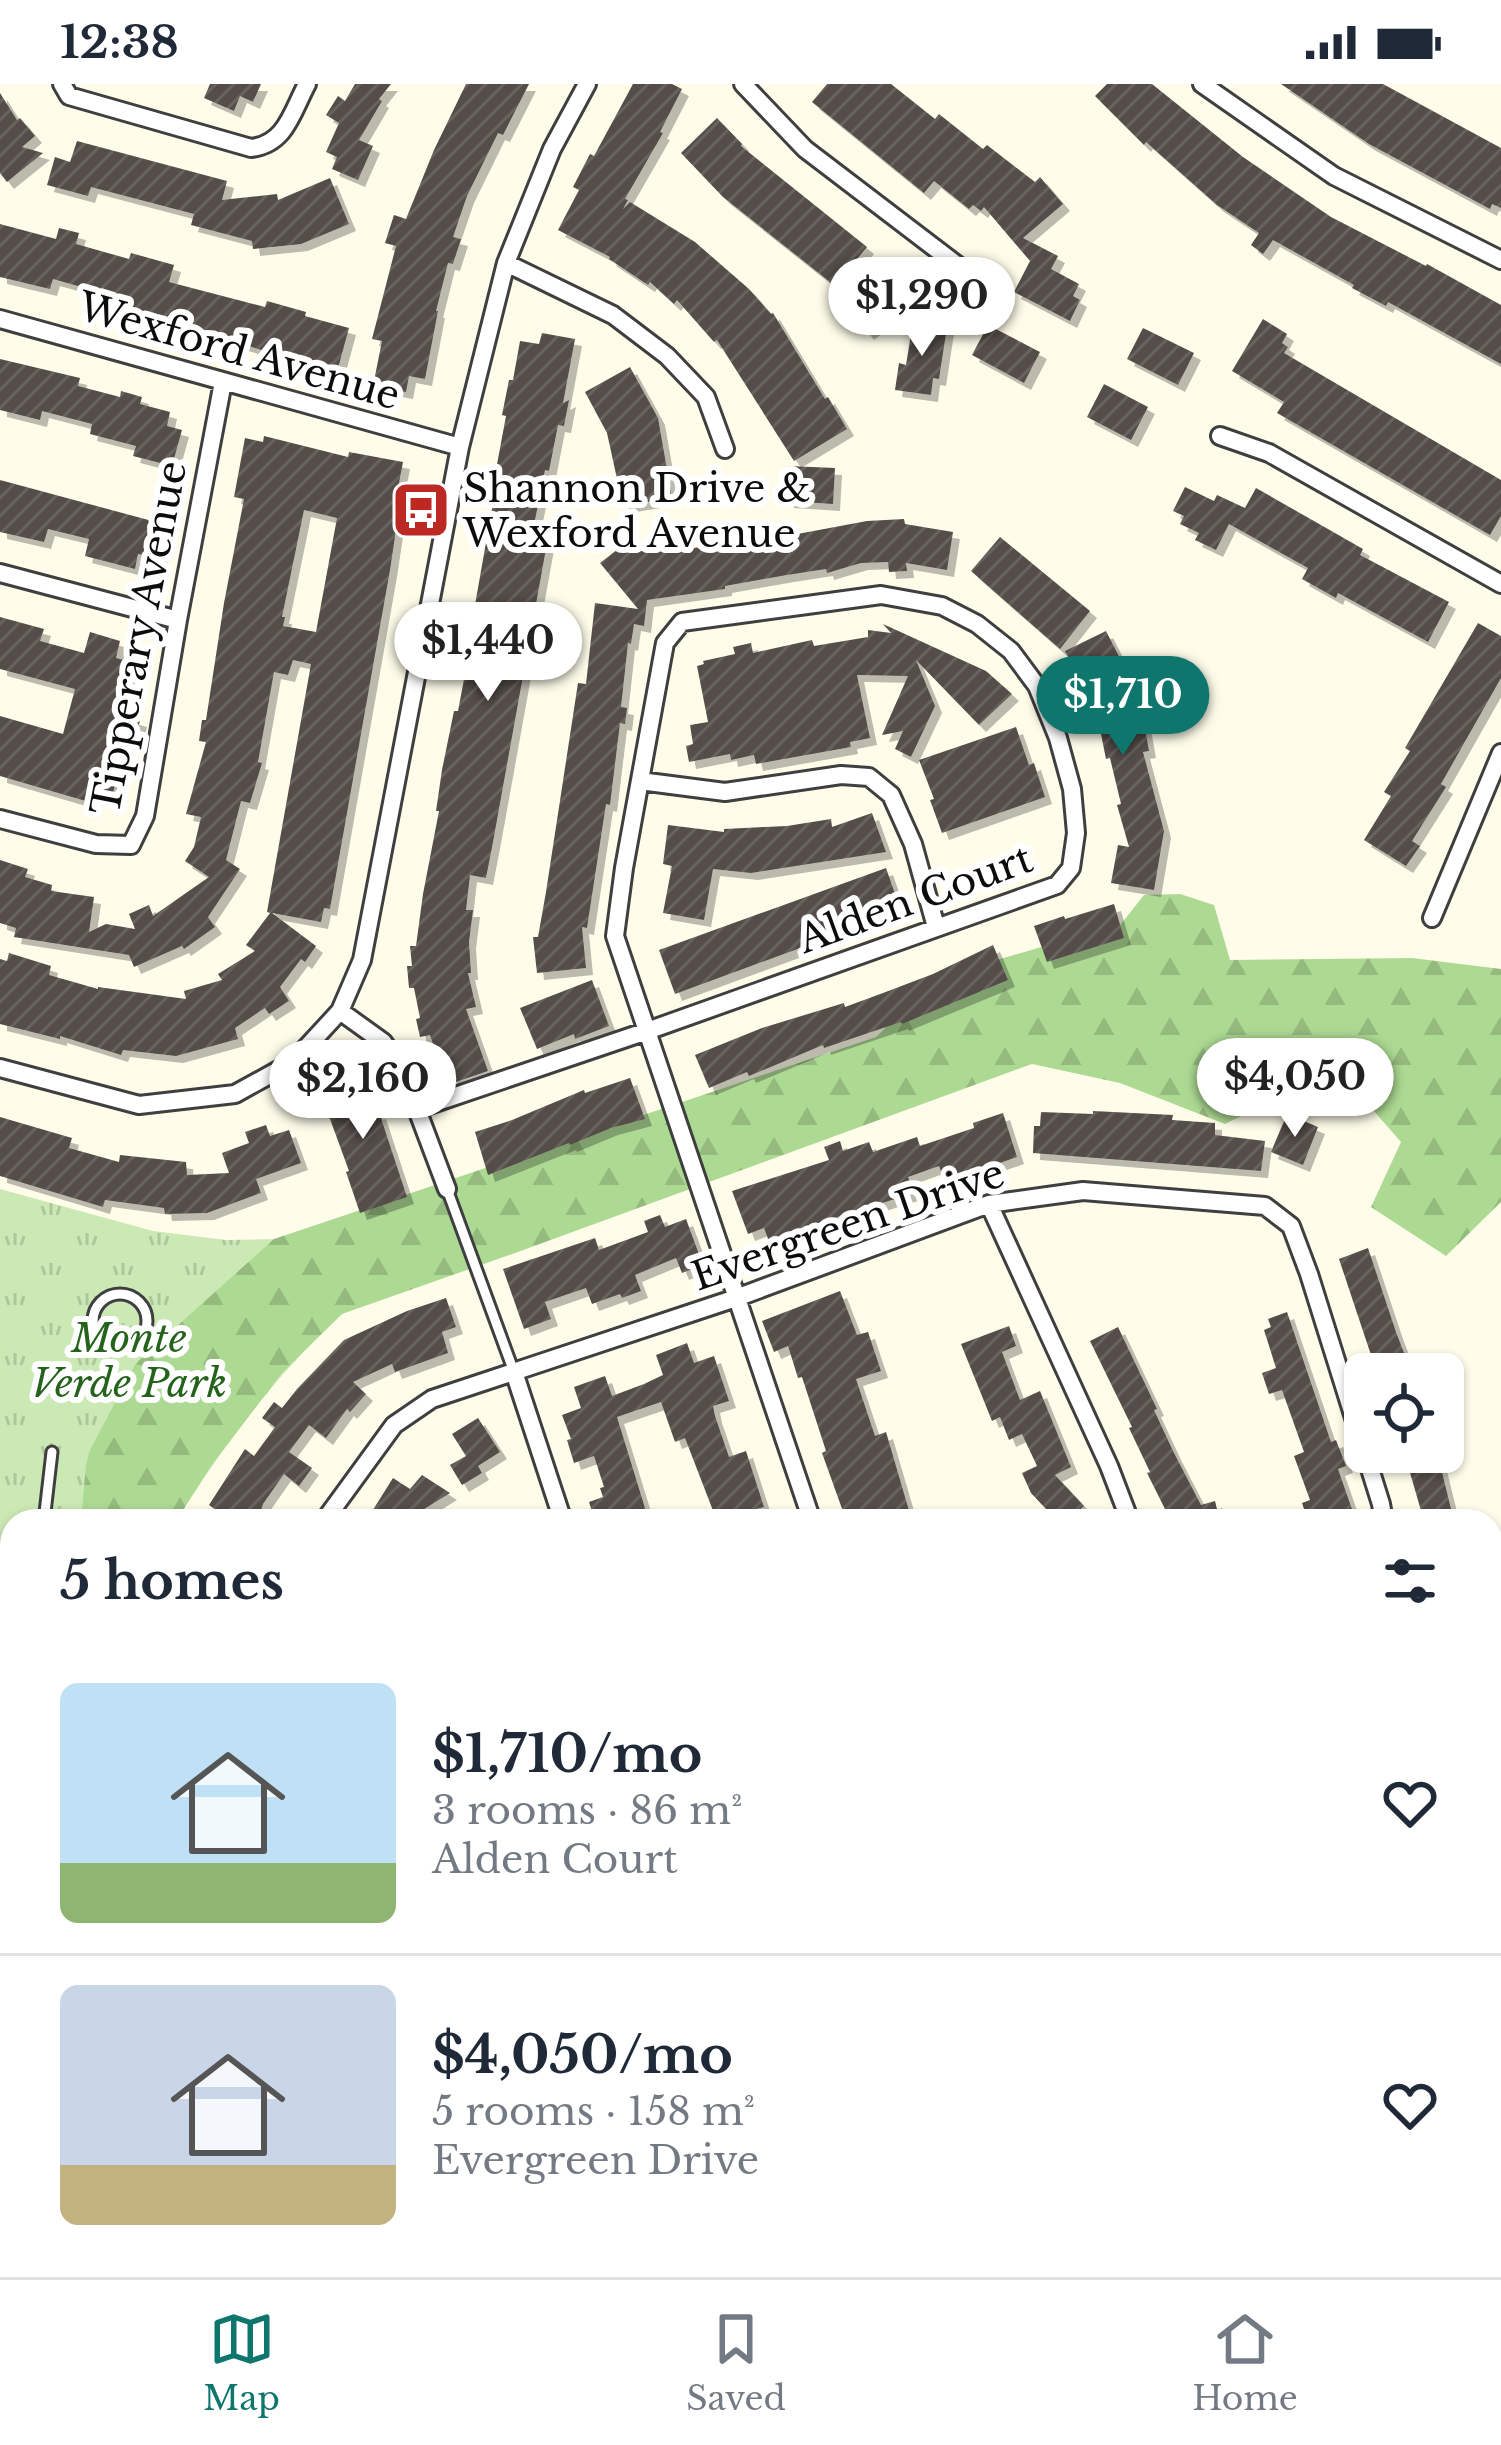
<!DOCTYPE html>
<meta charset="utf-8">
<style>
:root{--surface:#fff;--page:#f6f6f7;--text:#1f2937;--muted:#747a83;--line:#e0e1e3;--accent:#0f766e}
body{margin:0;font-family:"Libre Baskerville",serif;background:var(--page);color:var(--text);height:100vh;display:flex;flex-direction:column;font-size:45px;white-space:nowrap}
*{box-sizing:border-box;margin:0}
p{font-size:39px;color:var(--muted)}
.icon{flex:none;width:66px;height:66px;fill:none;stroke:currentColor;stroke-width:2;stroke-linecap:round;stroke-linejoin:round}
.map{position:relative;flex:1;overflow:hidden}
.side{position:absolute;left:0px;top:1425px;width:1503px;height:768px;display:flex;flex-direction:column;background:var(--surface);border-radius:36px 36px 0 0;box-shadow:0 3px 9px #0004}
.side>*{flex:none}
.controls{position:absolute;left:1344px;top:1269px;display:grid;gap:24px}
.controls a{display:grid;place-items:center;width:120px;height:120px;border-radius:18px;background:var(--surface);box-shadow:0 3px 9px #0004;font-size:60px}
.price{position:absolute;translate:-50% -102px;padding:0 27px;border-radius:42px;background:#fff;color:#222;font-size:39px;line-height:78px;filter:drop-shadow(0 3px 6px #0008)}
.price::after{content:'';position:absolute;left:50%;top:72px;width:36px;height:27px;margin-left:-18px;background:inherit;clip-path:polygon(0 0,100% 0,50% 100%)}
.price.active{background:var(--accent);color:#fff}
ul{padding:0;list-style:none}
li{display:flex;align-items:center;gap:36px;height:300px;padding:0 60px}
li+li{border-top:3px solid var(--line)}
li span{display:grid;place-items:center;flex:none;width:336px;height:240px;border-radius:18px;color:#555}
li>.icon{margin-inline-start:auto}
span .icon{width:144px;height:144px;fill:#fffc;stroke-width:1}
li b{font-size:51px}
h2{display:flex;justify-content:space-between;align-items:center;height:144px;padding:0 60px;font-size:51px}
.status{display:flex;justify-content:space-between;align-items:center;height:84px;padding:0 60px;background:var(--surface);direction:ltr}
.status svg{height:33px;fill:currentColor}
.menu{display:flex;justify-content:space-around;align-items:center;height:168px;border-top:3px solid var(--line);background:var(--surface);font-size:33px;color:var(--muted)}
.menu a{display:grid;justify-items:center;gap:6px}
.menu .active{color:var(--accent)}
.map>svg:first-child{display:block}
</style>
<div class="status"><b>12:38</b><svg viewBox="0 0 49 12"><path d="M0 12V9h3v3zM5 12V6h3v6zM10 12V3h3v9zM15 12V0h3v12zM26 1h20v11H26zM47 4h2v5h-2z"/></svg></div>
<div class="map">
<svg width="1501" height="2193" viewBox="0 0 1501 2193">
<defs>
<pattern id="grass-tufts" width="24" height="20" patternUnits="userSpaceOnUse" patternTransform="scale(3)"><rect width="24" height="20" fill="#cbe9b4"/><path d="M3 7l-1-3M5 7V3M7 7l1-3M15 17l-1-3M17 17v-4M19 17l1-3" fill="none" stroke="#adc79a"/></pattern>
<pattern id="forest-firs" width="22" height="20" patternUnits="userSpaceOnUse" patternTransform="scale(3)"><rect width="22" height="20" fill="#adda93"/><path d="M5 1l3.5 6h-7zM16 11l3.5 6h-7z" fill="#94ba7e"/></pattern>
<pattern id="building-hatch" width="6" height="6" patternUnits="userSpaceOnUse" patternTransform="scale(3)"><rect width="6" height="6" fill="#544e48"/><path d="M-1 1l2-2M0 6l6-6M5 7l2-2" fill="none" stroke="#68635e"/></pattern>
<filter id="shadow"><feDropShadow dx="7" dy="7" stdDeviation="0" flood-color="#0004"/></filter>
</defs>
<rect width="100%" height="100%" fill="#fffdea"/>
<path fill="url(#grass-tufts)" d="M0,1105L153,1147L226,1156L274,1155L342,1230C276,1290 224,1361 176,1437H12V1593L0,1586Z"/>
<path fill="url(#forest-firs)" d="M1180,810L1214,821L1230,876L1412,874L1501,885V1118L1446,1172L1371,1123L1401,1058L1365,1017L1275,1015L1225,1040L1120,999L1032,980L515,1169L342,1230L282,1289L211,1382L176,1437H81L86,1381L90,1366L136,1279L274,1155L876,953L939,893L1055,859L1105,860L1144,811Z
M0,1510L12,1519V1553L0,1573Z
M1501,1931V2119L1491,2130V1945Z
M1329,2181H1441L1430,2193H1314Z"/>
<path fill="url(#building-hatch)" fill-rule="evenodd" filter="url(#shadow)" d="M210,0H261L253,18L240,12L234,27L204,14Z
M355,0H391L379,15L382,17L359,56L373,62L358,96L332,85L337,73L326,68L339,39L326,31L338,12L345,17Z
M466,0H529L503,51L498,49L467,112L453,153L461,155L453,180L448,179L436,227H438L425,295L409,292L406,308L373,302L382,257L372,255L396,162L385,159L394,131L406,135L434,66Z
M633,0H672L682,5L660,48L663,49L625,115L628,116L623,125L630,118L695,158L749,205L771,230L773,229L825,315L828,313L847,345L794,377L717,256L714,258L677,216L674,220L650,198L648,201L609,175L610,173L558,146L579,106L573,103L590,70L594,72Z
M827,0H891L935,35L939,30L983,65L987,61L1035,98L1040,93L1063,120L1023,154L1058,172L1051,185L1079,200L1073,212L1080,216L1070,237L1014,208L1030,177L984,123L981,127L973,121L969,125L934,97L924,109L812,18Z
M1107,0H1152L1243,73L1331,133L1426,182L1427,180L1501,221V280L1388,218L1386,222L1352,204L1354,201L1273,156L1263,170L1251,161L1259,149L1217,121L1146,58L1144,61L1095,12Z
M1281,0H1383L1501,64V124L1492,120L1490,125L1369,60Z
M0,9L17,36L20,34L35,52L22,63L43,69L7,98L0,89Z
M717,34L742,60L741,62L867,163L835,202L723,113L681,69Z
M77,57L227,97L222,116L277,110L278,116L330,94L349,140L301,160L253,165L252,157L191,141L194,130L91,103L88,112L47,101L55,73L70,78Z
M0,140L56,155L59,144L79,149L76,160L129,175L131,169L174,181L169,198L265,223L267,217L306,228L305,232L349,244L337,288L207,250L208,247L89,217L92,206L53,195L50,205L0,193Z
M886,187L909,216L867,249L845,220Z
M1263,235L1287,250L1282,259L1288,263L1284,269L1501,396V432L1490,451L1277,329L1284,318L1232,287Z
M913,238L947,243L939,295L933,294L931,311L895,306L899,279L906,281Z
M988,241L1040,268L1024,299L972,271Z
M1143,244L1194,269L1178,301L1127,275Z
M542,249L575,255L563,319L569,316L564,342L558,341L549,387L545,386L535,436L534,446L549,448L493,758L486,794L470,791L466,826H473L469,858L471,889H468L476,923L466,925L488,987L453,999L447,982L441,984L430,951L420,953L416,935L420,934L414,904H409L407,882H412L410,862H416L423,810L439,727H436L442,686L454,627H458L465,590L460,589L464,565L467,566L493,419L490,418L506,332L502,331L509,296H513L520,257L539,260Z
M0,275L80,294L78,302L120,313L121,307L142,313L140,320L170,328L167,342L182,346L172,382L133,372L136,362L90,350L92,340L42,327L40,336L0,326Z
M630,283L658,334L672,414L623,422L607,349L585,308Z
M1104,300L1148,323L1131,356L1087,333Z
M264,352L348,373L349,368L403,378L399,399H403L390,486L330,825L324,824L321,838L272,829L316,862L305,878L301,875L280,903L289,917L269,930L265,924L235,944L238,955L176,972L123,966L121,971L60,952V955L0,940V875L7,877L9,869L51,882L49,891L98,905V903L186,915L184,907L222,896L218,890L255,867L246,861L270,829L267,828L311,580L293,576L288,591L274,588L258,678L262,679L250,719L241,717L226,776L240,785L208,833L215,843L184,865L182,862L134,883L129,871L14,853L16,844L0,839V776L28,785L25,793L52,801L51,807L94,813L89,848L106,840L135,845L129,830L149,821L153,832L209,793L185,777L194,763L201,733L186,730L206,658L199,657L202,636H206L224,519L244,415L234,413L245,354L263,358ZM304,426L337,434L316,548L283,542L285,533H282Z
M789,382L835,384L833,420L787,417Z
M0,396L167,441L159,475L138,470L135,485L85,472L89,455L48,445L44,458L0,448Z
M1185,403L1214,417L1217,411L1245,424L1256,404L1363,465L1360,471L1449,518L1428,558L1338,509L1336,514L1302,495L1308,484L1229,440L1216,466L1195,456L1199,449L1180,440L1184,432L1173,427Z
M904,435L905,440L953,448L947,486L906,479L907,487L889,488L888,478L861,479L827,489L826,485L787,491L725,502V505L647,516L644,542L634,540L631,560L628,559L621,623L627,624L625,640L620,639L610,721L606,720L587,844L582,843L586,884L537,889L533,853H538L546,808L578,599L586,600L595,519L638,525L600,479L627,458L636,468L693,458L694,464L775,449L776,454L867,437Z
M1000,453L1090,527L1060,565L971,487Z
M0,533L44,545L40,557L84,569L90,548L120,557L116,574L132,578L119,630L140,636L136,654L129,653L112,712L93,706L89,718L0,692V632L63,650L75,605L0,585Z
M1478,539L1501,552V594L1441,700L1446,703L1412,757L1420,762L1406,782L1364,756L1391,712L1384,708L1410,667L1405,664Z
M883,540L986,587L1012,610L979,641L916,576L935,622L911,673L895,665L903,647L882,651L908,592L857,591L870,654L850,658L851,663L756,680L754,671L731,676L730,670L689,678L686,662L693,660L690,641L708,638L697,582L704,580L703,577L735,570L733,563L751,559L753,569L812,556L814,562L868,553V546L891,549Z
M1106,547L1125,584L1143,633L1149,667L1143,668L1164,747L1154,806L1111,799L1118,761L1129,763L1117,721L1121,720L1110,674L1106,675L1101,650L1081,598L1065,567Z
M1016,643L1029,681L1034,679L1045,713L942,749L930,716L934,715L919,676Z
M872,729L886,768L751,789L713,785L704,836L663,829L672,782L663,780L668,741L724,748V745L787,742L831,735L832,743Z
M886,784L901,827L675,910L659,866Z
M1114,820L1124,854L1047,878L1034,842L1064,832L1065,835Z
M993,861L1008,896L902,940L901,938L824,964L823,961L749,992L747,988L709,1004L695,971L762,944L844,919L845,923L883,909L933,890Z
M592,896L609,942L575,955L574,950L537,965L520,924Z
M361,986L376,1029L379,1028L407,1113L360,1129L346,1088L349,1087L318,1002Z
M630,994L645,1035L611,1044L570,1061L569,1059L488,1091L475,1048L512,1036L584,1006L585,1009Z
M1093,1027L1173,1031L1172,1036L1215,1039V1051L1265,1057L1261,1087L1033,1069L1034,1042H1040L1041,1028L1093,1030Z
M1003,1029L1017,1073L945,1098L939,1082L908,1093L914,1109L793,1147L794,1151L770,1160L764,1144L748,1150L732,1107L829,1076L824,1063L840,1057L843,1067L869,1058L873,1068L917,1053L920,1062L974,1044L973,1039Z
M1287,1030L1318,1043L1303,1081L1271,1068Z
M0,1033L72,1054L69,1064L119,1078L120,1071L186,1078L187,1091L229,1089L222,1069L249,1059L245,1048L266,1041L270,1052L289,1046L301,1079L256,1095L261,1109L207,1129L165,1130L164,1124L105,1116L103,1123L0,1092Z
M660,1131L665,1143L686,1135L703,1181L682,1189L676,1174L635,1191L641,1207L622,1214L620,1210L592,1220L586,1204L545,1218L551,1235L524,1245L503,1185L595,1154L599,1166L648,1148L644,1137Z
M1368,1164L1396,1248L1412,1290H1378L1369,1265L1339,1175Z
M840,1207L857,1251L868,1248L881,1287L856,1295L875,1352L886,1348L910,1430L886,1437H866L863,1427L845,1433L822,1369L826,1367L802,1293L798,1294L788,1262L774,1268L762,1237Z
M446,1214L456,1243L442,1248L448,1269L395,1288L392,1280L353,1298L366,1310L350,1328L347,1325L326,1354L309,1341L289,1368L312,1384L299,1402L284,1390L263,1420L261,1426L276,1437H208L216,1426L209,1421L245,1365L254,1372L275,1343L262,1334L274,1318L282,1324L297,1305L344,1256L407,1227Z
M1287,1228L1331,1358L1336,1356L1346,1382L1338,1385L1354,1431L1338,1437H1308L1302,1419L1310,1416L1294,1372L1304,1368L1282,1306L1269,1310L1262,1289L1276,1284L1264,1246L1271,1243L1268,1235Z
M1009,1242L1016,1262L1002,1268L1020,1316L1040,1307L1071,1383L1055,1391L1084,1422L1068,1437H1033L1046,1425L1031,1409L1022,1389L1037,1382L1022,1350L1009,1356L1000,1333L992,1337L961,1260Z
M1118,1243L1157,1325L1154,1326L1174,1369L1201,1421L1215,1417L1220,1437H1162L1161,1431L1171,1429L1170,1426L1166,1427L1147,1389L1150,1388L1129,1344L1132,1343L1090,1257Z
M687,1259L694,1279L714,1272L729,1317L713,1322L715,1332L729,1373L746,1367L764,1423L748,1427L752,1437H717L685,1354L675,1358L661,1318L617,1333L649,1437H595L589,1418L603,1413L600,1404L604,1403L594,1372L574,1379L567,1356L571,1355L562,1331L581,1324L574,1303L605,1292L612,1312L644,1300L663,1291L656,1271Z
M478,1334L500,1368L478,1382L482,1389L462,1401L450,1381L466,1372L452,1350Z
M1404,1368H1437L1454,1437H1424Z
M422,1391L450,1409L405,1437H366L393,1394L410,1405Z"/>
<g fill="none" stroke-linecap="round" stroke-linejoin="round">
<g stroke="#3f3f3f" stroke-width="15">
<path id="lane" d="M447,1105L514,1288
M93 1237a27 27 0 1 1 54 0a27 27 0 1 1-54 0Z
M44,1437L52,1368
M0,1598L12,1579"/>
</g>
<g stroke="#3f3f3f" stroke-width="22">
<path id="street" d="M62,0L69,12L251,64C286,60 292,28 307,0
M743,0L805,65L961,184
M1202,0L1334,92L1501,176
M506,179L613,231L667,272L706,313L725,365
M0,235L460,363
M1220,352L1269,369L1501,500
M0,489L178,536
M640,697L725,708L841,691L869,693L891,711L913,760L936,843
M0,735L96,760L131,761L145,732L178,536L223,298
M1432,834L1501,669
M340,927L383,958L401,983L447,1105
M0,984L139,1021L235,1010L293,978L340,927L362,876L460,363L506,179L552,65L587,0
M417,1025L647,947L1057,801L1071,784L1076,749L1072,705L1058,654L1037,602L1011,567L977,540L942,522L881,511L682,538L665,559L624,784L615,852L812,1437
M989,1120L1109,1382L1130,1437
M514,1288L563,1437
M324,1437L394,1341L432,1315L736,1214L989,1120L1083,1107L1265,1122L1291,1142L1309,1190L1381,1420L1384,1437
M1491,1657L1501,1663
M1491,1705L1501,1691
M0,1735L12,1743
M0,1920L12,1902
M1103,2181L1117,2193
M468,2193L482,2181
M838,2193L848,2181
M1153,2193L1161,2181"/>
</g>
<use href="#lane" stroke="#fff" stroke-width="9"/>
<use href="#street" stroke="#fff" stroke-width="16"/>
</g>
<defs>
<g id="bus-square" transform="scale(3)"><rect x="-9" y="-9" width="18" height="18" rx="4" fill="#bc2923" stroke="#fff"/><path d="M-5-6H5V4H4V6H2V4H-2V6H-4V4H-5ZM-3.5-4V0h7V-4ZM-3.5 1.2v1.5H-2V1.2ZM2 1.2v1.5H3.5V1.2Z" fill="#fff"/></g>
</defs>
<g fill-rule="evenodd">
<use href="#bus-square" x="421" y="426"/>
</g>
<g text-anchor="middle" dominant-baseline="central" stroke-width="12" stroke-linejoin="round" paint-order="stroke">
<g font-size="39" fill="#0c0c0c" stroke="#fff">
<text transform="translate(239 267) rotate(16)">Wexford Avenue</text>
<text transform="translate(139 554) rotate(-79)">Tipperary Avenue</text>
<text transform="translate(915 815) rotate(-20)">Alden Court</text>
<text transform="translate(848 1141) rotate(-19)">Evergreen Drive</text>
</g>
<g font-size="39" fill="#0c0c0c" stroke="#fff" text-anchor="start">
<text x="463" y="404">Shannon Drive &amp;<tspan x="463" dy="45">Wexford Avenue</tspan></text>
</g>
<g font-size="39" font-style="italic" fill="#25631c" stroke="#fff">
<text x="129" y="1254">Monte<tspan x="129" dy="45">Verde Park</tspan></text>
</g>
</g>
</svg>
<div class="controls">
<a><svg class="icon" aria-label="locate" viewBox="0 0 24 24"><circle cx="12" cy="12" r="6"/><path d="M12 2v4M12 18v4M2 12h4M18 12h4"/></svg></a>
</div>
<b class="price" style="left:922px;top:275px">$1,290</b>
<b class="price" style="left:488px;top:620px">$1,440</b>
<b class="price active" style="left:1123px;top:674px">$1,710</b>
<b class="price" style="left:1295px;top:1056px">$4,050</b>
<b class="price" style="left:363px;top:1058px">$2,160</b>
<section class="side">
<h2>5 homes<svg class="icon" aria-label="filters" viewBox="0 0 24 24"><path d="M4 7h16M4 17h16"/><circle cx="9" cy="7" r="2"/><circle cx="15" cy="17" r="2"/></svg></h2>
<ul>
<li><span style="background:linear-gradient(#bfe0f5 75%,#8fb573 0)"><svg class="icon" aria-label="home" viewBox="0 0 24 24"><path d="M3 11l9-7 9 7M6 9v11h12V9"/></svg></span><div><b>$1,710/mo</b><p>3 rooms · 86 m²</p><p>Alden Court</p></div><svg class="icon" aria-label="heart" viewBox="0 0 24 24"><path d="M12 20l-8-8c-3-5 5-10 8-4 3-6 11-1 8 4z"/></svg></li>
<li><span style="background:linear-gradient(#c9d6e8 75%,#c2b280 0)"><svg class="icon" aria-label="home" viewBox="0 0 24 24"><path d="M3 11l9-7 9 7M6 9v11h12V9"/></svg></span><div><b>$4,050/mo</b><p>5 rooms · 158 m²</p><p>Evergreen Drive</p></div><svg class="icon" aria-label="heart" viewBox="0 0 24 24"><path d="M12 20l-8-8c-3-5 5-10 8-4 3-6 11-1 8 4z"/></svg></li>
</ul>
</section>
</div>
<nav class="menu">
<a class="active"><svg class="icon" aria-label="map" viewBox="0 0 24 24"><path d="M3 6l6-2 6 2 6-2v14l-6 2-6-2-6 2zM9 4v14M15 6v14"/></svg>Map</a>
<a><svg class="icon" aria-label="saved" viewBox="0 0 24 24"><path d="M7 4h10v16l-5-4-5 4z"/></svg>Saved</a>
<a><svg class="icon" aria-label="home" viewBox="0 0 24 24"><path d="M3 11l9-7 9 7M6 9v11h12V9"/></svg>Home</a>
</nav>
